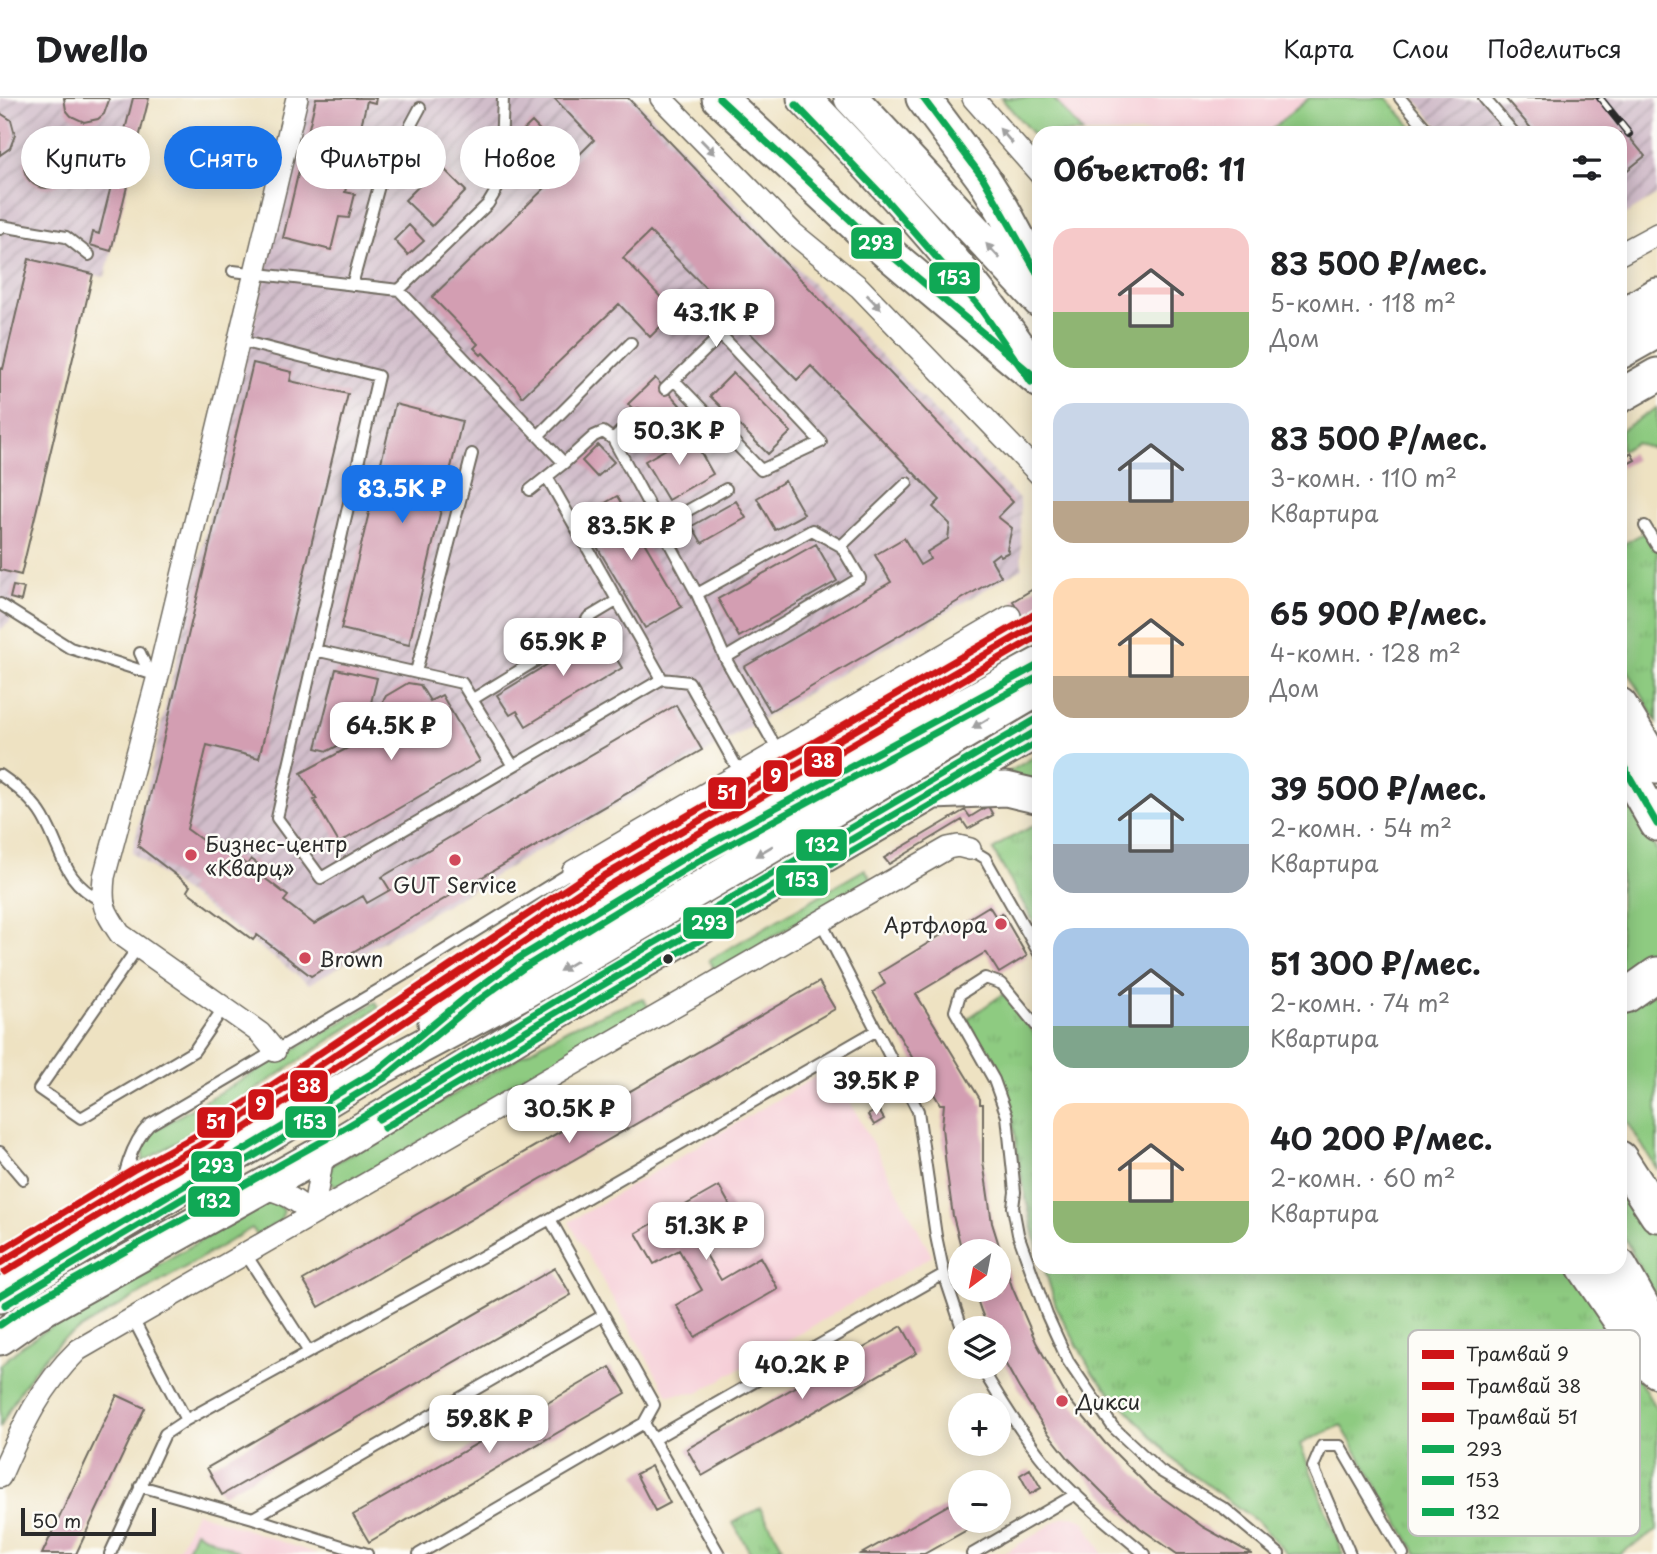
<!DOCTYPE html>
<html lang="ru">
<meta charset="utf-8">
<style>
:root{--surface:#fff;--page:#f6f6f6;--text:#202124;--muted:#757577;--line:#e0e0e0;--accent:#1a73e8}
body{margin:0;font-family:"Playpen Sans",sans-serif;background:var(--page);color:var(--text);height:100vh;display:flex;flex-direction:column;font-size:26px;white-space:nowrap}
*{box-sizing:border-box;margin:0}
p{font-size:23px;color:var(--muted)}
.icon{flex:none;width:38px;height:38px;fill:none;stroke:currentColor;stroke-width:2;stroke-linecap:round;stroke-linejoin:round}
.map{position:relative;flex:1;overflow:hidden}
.panel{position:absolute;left:1032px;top:28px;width:595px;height:1148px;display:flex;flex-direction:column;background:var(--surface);border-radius:21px;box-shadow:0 4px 18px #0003}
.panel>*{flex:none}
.top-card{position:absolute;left:21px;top:28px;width:665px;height:63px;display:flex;gap:14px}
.needle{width:46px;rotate:212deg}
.controls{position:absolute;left:948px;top:1141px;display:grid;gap:14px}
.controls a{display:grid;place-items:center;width:63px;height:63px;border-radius:50%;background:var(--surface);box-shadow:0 4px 18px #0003;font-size:35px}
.scale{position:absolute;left:21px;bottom:18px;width:135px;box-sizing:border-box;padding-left:7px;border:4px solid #2b2b2b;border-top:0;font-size:19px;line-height:24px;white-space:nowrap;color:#2b2b2b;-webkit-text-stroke:5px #fdfcf7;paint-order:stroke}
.price{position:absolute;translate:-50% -60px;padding:0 16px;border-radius:14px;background:#fff;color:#222;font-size:23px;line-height:46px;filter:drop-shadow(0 2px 4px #0008)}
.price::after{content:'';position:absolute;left:50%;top:42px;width:21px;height:16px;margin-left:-10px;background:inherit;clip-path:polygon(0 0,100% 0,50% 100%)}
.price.selected{background:var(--accent);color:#fff}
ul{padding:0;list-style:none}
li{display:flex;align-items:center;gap:21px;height:175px;padding:0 21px}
li span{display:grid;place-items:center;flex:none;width:196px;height:140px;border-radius:21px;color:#555}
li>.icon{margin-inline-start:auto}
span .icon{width:84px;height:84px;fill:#fffc;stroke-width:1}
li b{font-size:30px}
h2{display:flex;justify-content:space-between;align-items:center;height:84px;padding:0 21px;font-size:30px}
.chip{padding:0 24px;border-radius:32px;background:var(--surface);box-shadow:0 4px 18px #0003;font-size:24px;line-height:63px}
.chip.selected{background:var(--accent);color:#fff}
header{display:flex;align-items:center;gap:42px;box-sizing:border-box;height:98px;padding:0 35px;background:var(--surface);border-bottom:2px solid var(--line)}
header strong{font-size:33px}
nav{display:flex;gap:38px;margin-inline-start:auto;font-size:24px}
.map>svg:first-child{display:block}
</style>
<header>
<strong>Dwello</strong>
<nav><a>Карта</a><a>Слои</a><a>Поделиться</a></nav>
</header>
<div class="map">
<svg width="1657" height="1456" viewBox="0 0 1657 1456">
<defs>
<pattern id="industrial-furrows" width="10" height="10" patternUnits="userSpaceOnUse" patternTransform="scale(1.75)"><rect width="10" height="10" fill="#d1bdca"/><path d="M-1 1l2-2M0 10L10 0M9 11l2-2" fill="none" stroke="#aa9aa4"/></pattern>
<pattern id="park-tufts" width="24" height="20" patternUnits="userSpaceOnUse" patternTransform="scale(1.75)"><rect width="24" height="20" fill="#8ecb81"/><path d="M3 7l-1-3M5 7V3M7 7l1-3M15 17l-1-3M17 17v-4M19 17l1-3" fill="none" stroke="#7bae70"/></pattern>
</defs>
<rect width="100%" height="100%" fill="#fdfcf7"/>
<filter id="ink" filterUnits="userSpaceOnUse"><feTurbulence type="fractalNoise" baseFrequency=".0143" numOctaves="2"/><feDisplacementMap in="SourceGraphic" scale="14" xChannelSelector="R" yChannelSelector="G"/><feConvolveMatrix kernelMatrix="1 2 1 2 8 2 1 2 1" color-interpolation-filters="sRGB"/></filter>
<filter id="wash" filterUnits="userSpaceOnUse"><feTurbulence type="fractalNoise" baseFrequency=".00686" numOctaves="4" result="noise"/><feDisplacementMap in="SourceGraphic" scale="28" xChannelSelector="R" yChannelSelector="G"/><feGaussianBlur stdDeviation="1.57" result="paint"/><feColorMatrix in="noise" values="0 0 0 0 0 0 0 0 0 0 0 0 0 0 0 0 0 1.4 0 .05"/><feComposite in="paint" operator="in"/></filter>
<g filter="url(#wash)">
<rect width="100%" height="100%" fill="#eee2c2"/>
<path fill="#f6cfd8" d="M1014,0H1330L1288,35H1045Z
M832,969L932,1158L698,1295L668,1297L569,1124Z
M196,1414L317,1456H176Z
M1074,1418L1085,1424L1103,1456H1003L1063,1419Z"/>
<path fill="url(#industrial-furrows)" d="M0,0H149L105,179L93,177L18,489L24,490L21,503L14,502L10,524L0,532Z
M305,0H634L1020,402L1022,470L309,886L132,755Z
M1414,0H1657V97L1621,119L1620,35H1444Z"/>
<path fill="#8ecb81" stroke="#5c7b56" stroke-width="2" d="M1001,0H1053L1083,35H1040L1039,43Z
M1309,0H1387L1417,35H1271L1273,30Z
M1657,310V348L1654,350L1635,345L1621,353V332Z
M1039,656V684L1005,676Z
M1620,689L1657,753V860L1620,885Z
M865,771L871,781L715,873L709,862Z
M1657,894V1071L1621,1014V912Z
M643,900L649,910L343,1088L335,1087L329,1082L332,1067L569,930Z
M376,904L379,909L193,1034L143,1064V1046L153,1033Z
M1620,1083L1657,1140V1202L1621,1133Z
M268,1104C276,1104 279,1106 284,1113L280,1123L257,1137L252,1130L63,1241C35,1266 16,1296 0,1330V1267L22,1248L53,1227Z
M195,1433L243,1456H185Z"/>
<path fill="url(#park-tufts)" stroke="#5c7b56" stroke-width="2" d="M1645,434L1657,454V624L1621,560L1620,448Z
M1039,725V833L993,752L1006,742Z
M1003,896L1039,941V1156L1020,1073L1013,1021L1001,984L967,921Z
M1044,1169H1576L1623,1256L1657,1312V1433L1619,1456H1417L1341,1327L1300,1346L1343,1456H1287L1259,1425L1177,1365L1094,1277L1057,1211Z
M760,1410L782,1448L767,1456H751L733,1425Z"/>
<g id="blocks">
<path fill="#d39eb2" d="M64,0H108L109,2L104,16L98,21L84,24L71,18L66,12Z
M133,0H149L111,153L90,147L93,134L99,136Z
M316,0H376L375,5L367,3L345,94L355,96L349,120L339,119L331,152L283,140Z
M554,0H628L1013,404L998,419L1012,430L1007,451L1009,454L1001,458L999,455L991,461L1001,478L770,613L744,569L891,484L875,457L904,440L920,467L930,461L927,454L948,441L950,426L933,409L940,402L811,268L797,282L650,134L623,160L675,214L650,239L619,206L522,299L515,288L483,255L481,257L474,250L478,246L432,199L549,86L510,45L532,24L571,65L594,42Z
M1505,0H1597L1645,58L1620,78V35H1535Z
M0,15L11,22L15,37L10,50L0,57Z
M24 68a22 22 0 1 1 44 0a22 22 0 1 1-44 0Z
M440,67L466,93L432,128L405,102Z
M409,127L424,143L408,157L394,142Z
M29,161L93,176L21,477L0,472V270L3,271Z
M253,265L292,274L290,283L348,296L259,660L207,647L187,731L217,753L221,748L247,767L251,761L266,772L262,778L288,798L284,803L314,826L363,798L367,805L390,792L382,779L676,607L702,652L311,878L257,837L253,842L187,793L190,788L138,748Z
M733,275L791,334L768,356L710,298Z
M655,280L680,307L654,333L628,306Z
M395,306L462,323L409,547L341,531Z
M683,324L686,330L661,345L658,338Z
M691,337L713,376L668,402L645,363Z
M598,347L614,364L597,379L582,363Z
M1631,355L1635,362L1620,370V362Z
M785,383L804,416L775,432L757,400Z
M617,398L682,509L645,530L580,420Z
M736,403L746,420L702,445L692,428Z
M816,446L837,483L739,539L718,501Z
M1040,487V510L1023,520L1013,503Z
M13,488L24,490L21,503L10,500Z
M603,524L620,551L613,555L622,570L526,628L517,613L510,617L497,597L597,536L594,530Z
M336,571L377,580L369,613H367L360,636L328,653L316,650Z
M408,585L420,587L430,603L442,597L480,663L339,745L314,702L317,701L301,675L359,644L386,598Z
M988,708L993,717L968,731L962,722L889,766L884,760L965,712L970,719Z
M989,808L996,819L1002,815L1027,858L999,875L986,854L916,896L980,1001V1006H983V1063L992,1125L1012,1189L1036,1244L1067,1299L1105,1345L1152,1392L1203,1429L1252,1456H1177L1140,1430L1116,1408L1069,1361L1046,1332L1019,1290L999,1254V1230H988L981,1213L974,1192H999V1153H962L953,1118L946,1068L942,1029L944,1006H940L873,894L885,886L879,875Z
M819,884L835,911L319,1209L303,1182Z
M878,1011L884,1021L874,1027L868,1017Z
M719,1088L737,1120L698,1143L721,1182L760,1159L778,1191L695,1239L676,1207L702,1192L679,1152L654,1166L636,1135Z
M555,1170L571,1197L222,1397L207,1370Z
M902,1228L917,1255L702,1378L687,1351Z
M610,1269L626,1295L369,1444L353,1417Z
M117,1297L145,1310L76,1456H42Z
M651,1368L670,1405L655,1413L636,1376Z
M1030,1371L1041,1390L1030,1396L1020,1377Z
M961,1400V1423H983L924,1456H861Z"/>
</g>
</g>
<g filter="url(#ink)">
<use href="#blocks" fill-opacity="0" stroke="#6f6b60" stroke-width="2"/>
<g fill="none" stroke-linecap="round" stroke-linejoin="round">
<g stroke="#6f6b60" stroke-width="14">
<path id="service" d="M1400,0L1430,35
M1484,0L1514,35
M0,131L1,128L66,139L89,157
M233,173L399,192L564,365L594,338L603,334L613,341L697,496L725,560L778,653
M352,187L380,84L420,10
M399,192L488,106L497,91L500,74L503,0
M237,242L378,278L277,720L321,780L662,581L689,584L740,675
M665,291L721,237L821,344L761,372L674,282
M539,337L631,245
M613,341L638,316
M547,379L662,581
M530,392L564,365
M660,428L726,391
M1645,428L1657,448
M697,496L812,432L841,448L907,385
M0,506L70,550L158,578
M315,552L462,585L513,668
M140,555L149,575
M725,560L860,480L841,448
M416,574L472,356
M473,601L579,536L588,520L618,502
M0,677C16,688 33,702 43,719C64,755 61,782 102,803
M970,751L985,760L1040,857
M821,824L918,1013L936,1138L944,1176L962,1230
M138,849L39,991L81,1020L194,953L224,909
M1040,932L1002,886L985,880L960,896L955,913L994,982L1007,1018L1015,1094L1013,1109L1018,1136L1047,1217L1068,1263L1113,1329L1160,1373L1225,1411L1279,1456
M0,1054L23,1081
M130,1063C135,1080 143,1090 161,1092
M550,1121L654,1307L644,1325L719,1456
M115,1122C122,1090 126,1051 149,1027L414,871L573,773
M245,1155L309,1254
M981,1269C1001,1303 1022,1337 1048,1368C1076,1401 1112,1428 1145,1456
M186,1322L550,1121L877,932
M654,1341L944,1176
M140,1388L253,1420L367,1456
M253,1420L602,1218
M110,1456L165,1336L186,1322L132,1219
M419,1456L644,1325
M972,1456L1076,1396
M1350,1456L1313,1369L1322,1348H1340L1403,1456"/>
</g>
<g stroke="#6f6b60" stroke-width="24">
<path id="minor" d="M661,0L793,135L859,189L1040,377
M973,0L1040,76
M1620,156L1657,136
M573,773L1010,518
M275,953L260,935L120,836C104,812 101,808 104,779L158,578L297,0
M261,1090C283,1093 296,1102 313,1116
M313,1116L322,1063L331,1052
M0,1379C22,1330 39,1290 78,1252L948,750L958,748L970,751"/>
</g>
<g stroke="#6f6b60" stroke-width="37">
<path id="primary" d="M719,0L861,132L1040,283
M804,0C880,79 956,159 1019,249
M851,0L1040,203
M923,0L983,80L1003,112L1040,181
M1620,219L1657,197
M1620,254L1657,233
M1620,298L1657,277
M1620,607L1657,669
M1620,661L1657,726
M934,694L1006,691L1040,699
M1620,899L1626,898L1657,876
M435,925L519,860L694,754L1040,566
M1620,1060L1657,1117
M1620,1168L1657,1234
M1584,1169L1651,1268L1657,1273
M0,1198L379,971L523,894L1040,590
M0,1240L34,1216L333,1049L572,905L1040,631"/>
</g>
<use href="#service" stroke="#fff" stroke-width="10"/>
<use href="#minor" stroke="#fff" stroke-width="21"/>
<use href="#primary" stroke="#fff" stroke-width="33"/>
<g stroke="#2b2b2b" stroke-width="8">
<path id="rail" d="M1600,0L1629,36"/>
</g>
<use href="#rail" stroke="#fdfcf7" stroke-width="5" stroke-dasharray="16" stroke-linecap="butt"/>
<g stroke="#fdfcf7" stroke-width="12">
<path id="bus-1" d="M719,0L861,132L1040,283
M923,0L983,80L1040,180
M1620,662L1657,726
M379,1021L572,905L1040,631
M0,1198L379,971L466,899L519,860L694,754L1040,566"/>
</g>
<g stroke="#fdfcf7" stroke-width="12">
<path id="bus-2" d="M796,7L882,97L978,207L1031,284
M384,1030L577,914L1040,643
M5,1207L384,980L472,907L525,869L699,763L1040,578"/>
</g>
<g stroke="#fdfcf7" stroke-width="12">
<path id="bus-3" d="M0,1227L29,1207L328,1040L567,896L1035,622"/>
</g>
<use href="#bus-1" stroke="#10a855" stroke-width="7"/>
<use href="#bus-2" stroke="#10a855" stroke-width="7"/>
<use href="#bus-3" stroke="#10a855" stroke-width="7"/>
<g stroke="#fdfcf7" stroke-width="12">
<path id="tram-1" d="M0,1165L138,1081L202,1046L604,778L1040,525"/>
</g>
<g stroke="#fdfcf7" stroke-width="12">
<path id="tram-2" d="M5,1174L143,1090L208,1055L610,787L1040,537"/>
</g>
<g stroke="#fdfcf7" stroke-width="12">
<path id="tram-3" d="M0,1153L133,1072L197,1037L599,769L1035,516"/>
</g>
<use href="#tram-1" stroke="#ce1417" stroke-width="7"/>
<use href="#tram-2" stroke="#ce1417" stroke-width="7"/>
<use href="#tram-3" stroke="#ce1417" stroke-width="7"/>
</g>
<defs><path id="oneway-solid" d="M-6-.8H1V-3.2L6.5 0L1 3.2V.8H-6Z" transform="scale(1.75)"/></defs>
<g fill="#a0a0a0">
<use href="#oneway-solid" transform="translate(1006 38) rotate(-131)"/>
<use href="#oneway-solid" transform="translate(708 49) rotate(46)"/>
<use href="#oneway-solid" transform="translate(993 153) rotate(-133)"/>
<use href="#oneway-solid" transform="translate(874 204) rotate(46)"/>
<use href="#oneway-solid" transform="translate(981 625) rotate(149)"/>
<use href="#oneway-solid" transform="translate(764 753) rotate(149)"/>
<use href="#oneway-solid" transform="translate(568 868) rotate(149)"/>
</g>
</g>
<g fill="#d1495b" stroke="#fdfcf7" stroke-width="2.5">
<circle cx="191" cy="757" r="7"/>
<circle cx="455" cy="762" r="7"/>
<circle cx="1001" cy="826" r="7"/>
<circle cx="305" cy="860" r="7"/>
<circle cx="1062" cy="1303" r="7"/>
</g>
<circle fill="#2b2b2b" stroke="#fdfcf7" stroke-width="2.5" cx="668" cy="861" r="6"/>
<g text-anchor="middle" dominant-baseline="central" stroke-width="5" stroke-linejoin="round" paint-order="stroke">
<g font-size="21" fill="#2b2b2b" stroke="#fdfcf7" text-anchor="start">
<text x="205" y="745">Бизнес-центр<tspan x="205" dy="24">«Кварц»</tspan></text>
<text x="455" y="786" text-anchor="middle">GUT Service</text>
<text x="987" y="826" text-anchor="end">Артфлора</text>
<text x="319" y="860">Brown</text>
<text x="1076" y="1303">Дикси</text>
</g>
</g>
<rect x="1408" y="1232" width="232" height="206" rx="10" fill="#fdfcf7" stroke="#bebdba" stroke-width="2"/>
<rect x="1422" y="1252" width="32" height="9" fill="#ce1417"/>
<rect x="1422" y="1284" width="32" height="8" fill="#ce1417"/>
<rect x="1422" y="1315" width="32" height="9" fill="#ce1417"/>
<rect x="1422" y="1347" width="32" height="8" fill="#10a855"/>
<rect x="1422" y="1378" width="32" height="9" fill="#10a855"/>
<rect x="1422" y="1410" width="32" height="8" fill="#10a855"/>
<g font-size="19" fill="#2b2b2b">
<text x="1466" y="1263">Трамвай 9</text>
<text x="1466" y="1295">Трамвай 38</text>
<text x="1466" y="1326">Трамвай 51</text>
<text x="1466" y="1358">293</text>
<text x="1466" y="1389">153</text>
<text x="1466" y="1421">132</text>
</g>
<g stroke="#fdfcf7" stroke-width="2.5">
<rect x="850" y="128" width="53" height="34" rx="7" fill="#10a855"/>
<rect x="928" y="163" width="53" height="34" rx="7" fill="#10a855"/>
<rect x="803" y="647" width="40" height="33" rx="7" fill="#ce1417"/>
<rect x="762" y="661" width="27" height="34" rx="7" fill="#ce1417"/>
<rect x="707" y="678" width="40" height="34" rx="7" fill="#ce1417"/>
<rect x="795" y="730" width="53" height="34" rx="7" fill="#10a855"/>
<rect x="775" y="766" width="54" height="33" rx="7" fill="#10a855"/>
<rect x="682" y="808" width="53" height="34" rx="7" fill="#10a855"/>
<rect x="289" y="971" width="40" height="34" rx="7" fill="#ce1417"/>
<rect x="247" y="990" width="28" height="33" rx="7" fill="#ce1417"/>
<rect x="284" y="1007" width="53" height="34" rx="7" fill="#10a855"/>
<rect x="196" y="1008" width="40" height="33" rx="7" fill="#ce1417"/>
<rect x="190" y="1052" width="53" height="33" rx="7" fill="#10a855"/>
<rect x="187" y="1087" width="54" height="33" rx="7" fill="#10a855"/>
</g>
<g font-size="19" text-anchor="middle" font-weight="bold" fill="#fff">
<text x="876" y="152">293</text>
<text x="954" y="187">153</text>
<text x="823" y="670">38</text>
<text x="776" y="685">9</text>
<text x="727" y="702">51</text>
<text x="822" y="754">132</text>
<text x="802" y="789">153</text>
<text x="709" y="832">293</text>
<text x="309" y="995">38</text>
<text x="261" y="1013">9</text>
<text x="310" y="1031">153</text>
<text x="216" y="1031">51</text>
<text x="216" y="1075">293</text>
<text x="214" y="1110">132</text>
</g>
</svg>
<div class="controls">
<a><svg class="needle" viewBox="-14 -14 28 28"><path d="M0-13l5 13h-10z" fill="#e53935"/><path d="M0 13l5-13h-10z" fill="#757577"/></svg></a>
<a><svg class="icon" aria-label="layers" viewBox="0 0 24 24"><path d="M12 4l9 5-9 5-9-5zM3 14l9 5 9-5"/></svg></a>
<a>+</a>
<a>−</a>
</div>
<div class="scale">50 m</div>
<b class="price" style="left:716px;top:251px">43.1K ₽</b>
<b class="price" style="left:679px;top:369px">50.3K ₽</b>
<b class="price selected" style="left:402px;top:427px">83.5K ₽</b>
<b class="price" style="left:631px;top:464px">83.5K ₽</b>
<b class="price" style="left:563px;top:580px">65.9K ₽</b>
<b class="price" style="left:391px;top:664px">64.5K ₽</b>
<b class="price" style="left:876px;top:1019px">39.5K ₽</b>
<b class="price" style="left:569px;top:1047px">30.5K ₽</b>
<b class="price" style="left:706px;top:1164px">51.3K ₽</b>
<b class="price" style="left:802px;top:1303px">40.2K ₽</b>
<b class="price" style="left:489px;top:1357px">59.8K ₽</b>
<div class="top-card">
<a class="chip">Купить</a>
<a class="chip selected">Снять</a>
<a class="chip">Фильтры</a>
<a class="chip">Новое</a>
</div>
<section class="panel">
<h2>Объектов: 11<svg class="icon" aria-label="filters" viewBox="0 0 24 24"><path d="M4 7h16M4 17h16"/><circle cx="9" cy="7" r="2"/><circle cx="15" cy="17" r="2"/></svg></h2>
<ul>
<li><span style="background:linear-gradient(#f6c9c9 60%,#8fb573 0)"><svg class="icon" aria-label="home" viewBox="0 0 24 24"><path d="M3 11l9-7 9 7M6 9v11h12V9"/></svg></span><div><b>83 500 ₽/мес.</b><p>5-комн. · 118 m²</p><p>Дом</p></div></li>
<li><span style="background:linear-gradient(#c9d6e8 70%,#b9a48a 0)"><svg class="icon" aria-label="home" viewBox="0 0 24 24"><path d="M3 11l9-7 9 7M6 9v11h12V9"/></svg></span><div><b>83 500 ₽/мес.</b><p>3-комн. · 110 m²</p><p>Квартира</p></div></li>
<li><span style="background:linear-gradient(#ffd9b3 70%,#b9a48a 0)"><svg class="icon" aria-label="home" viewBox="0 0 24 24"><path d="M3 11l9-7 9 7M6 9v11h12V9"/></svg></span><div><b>65 900 ₽/мес.</b><p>4-комн. · 128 m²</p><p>Дом</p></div></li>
<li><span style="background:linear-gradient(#bfe0f5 65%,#9aa5b1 0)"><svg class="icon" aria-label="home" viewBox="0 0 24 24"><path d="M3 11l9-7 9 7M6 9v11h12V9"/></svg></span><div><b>39 500 ₽/мес.</b><p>2-комн. · 54 m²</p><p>Квартира</p></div></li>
<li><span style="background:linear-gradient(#a9c7e8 70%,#7fa58c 0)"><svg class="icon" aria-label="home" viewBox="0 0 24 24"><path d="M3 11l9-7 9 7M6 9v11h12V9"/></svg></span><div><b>51 300 ₽/мес.</b><p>2-комн. · 74 m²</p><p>Квартира</p></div></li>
<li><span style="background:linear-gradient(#ffd9b3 70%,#8fb573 0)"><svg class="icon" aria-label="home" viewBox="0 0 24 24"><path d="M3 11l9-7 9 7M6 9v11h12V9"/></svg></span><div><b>40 200 ₽/мес.</b><p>2-комн. · 60 m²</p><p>Квартира</p></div></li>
</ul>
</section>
</div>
